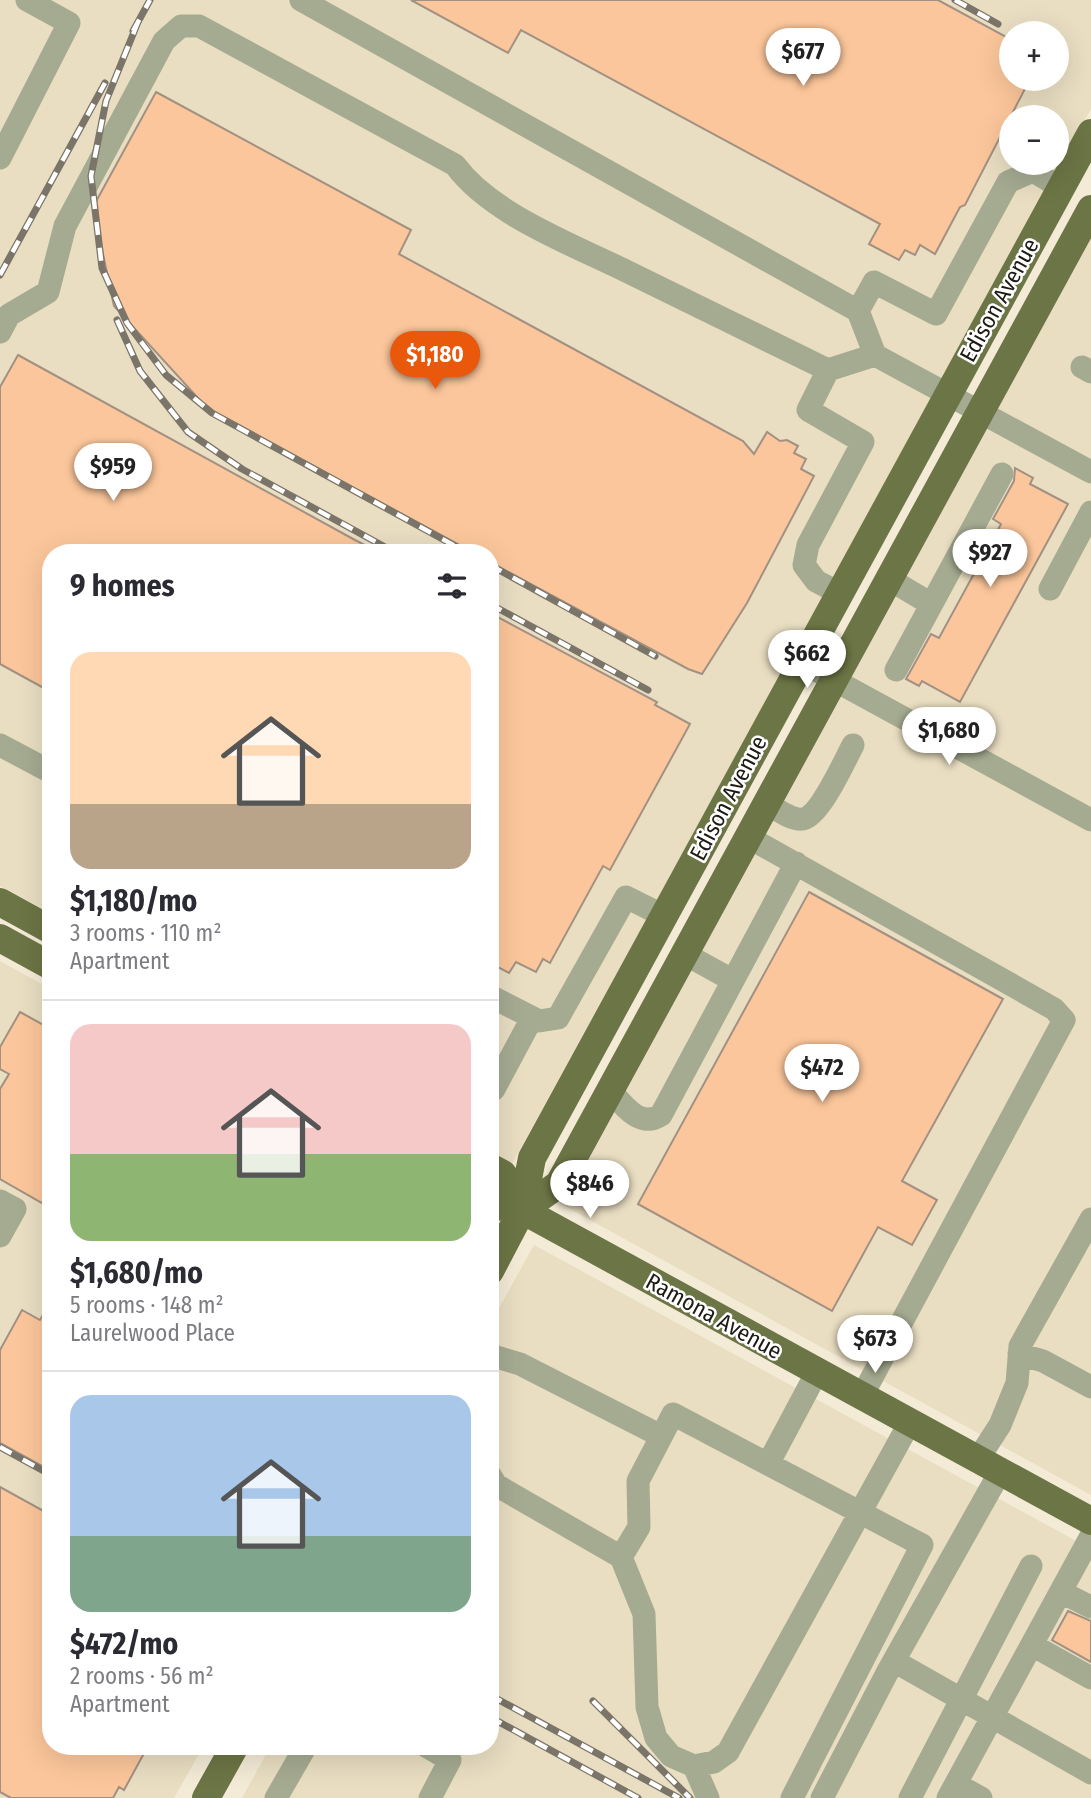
<!DOCTYPE html>
<meta charset="utf-8">
<style>
:root{--surface:#fff;--page:#f2f2f3;--text:#2b2b33;--muted:#7c7c81;--line:#e1e1e2;--accent:#ea580c}
body{margin:0;font-family:"Fira Sans Condensed",sans-serif;background:var(--page);color:var(--text);height:100vh;display:flex;flex-direction:column;font-size:26px;white-space:nowrap}
*{box-sizing:border-box;margin:0}
p{font-size:23px;color:var(--muted)}
.icon{flex:none;width:38px;height:38px;fill:none;stroke:currentColor;stroke-width:2;stroke-linecap:round;stroke-linejoin:round}
.map{position:relative;flex:1;overflow:hidden}
.drawer{position:absolute;left:42px;top:544px;width:457px;height:1211px;display:flex;flex-direction:column;background:var(--surface);border-radius:28px;box-shadow:0 7px 28px #0002}
.drawer>*{flex:none}
.fabs{position:absolute;left:999px;top:21px;display:grid;gap:14px}
.fabs a{display:grid;place-items:center;width:70px;height:70px;border-radius:50%;background:var(--surface);box-shadow:0 7px 28px #0002;font-size:35px}
.price{position:absolute;translate:-50% -60px;padding:0 16px;border-radius:24px;background:#fff;color:#222;font-size:23px;line-height:46px;filter:drop-shadow(0 2px 4px #0008)}
.price::after{content:'';position:absolute;left:50%;top:42px;width:21px;height:16px;margin-left:-10px;background:inherit;clip-path:polygon(0 0,100% 0,50% 100%)}
.price.selected{background:var(--accent);color:#fff}
ul{padding:0;list-style:none}
li{display:grid;align-content:center;gap:14px;height:371px;padding:0 28px}
li+li{border-top:2px solid var(--line)}
li span{display:grid;place-items:center;height:217px;border-radius:21px;color:#555}
li>.icon{margin-inline-start:auto}
span .icon{width:126px;height:126px;fill:#fffc;stroke-width:1}
li b{font-size:30px}
h2{display:flex;justify-content:space-between;align-items:center;height:84px;padding:0 28px;font-size:30px}
.map>svg:first-child{display:block}
</style>
<div class="map">
<svg width="1091" height="1798" viewBox="0 0 1091 1798">
<rect width="100%" height="100%" fill="#f3ebd6"/>
<path fill="#e9dec2" fill-rule="evenodd" d="M0,0H1091V109L512,1164L490,1152V553H51V913L0,886ZM1012,33H1057V79H1012ZM1012,117H1057V163H1012Z
M1091,236V1495L559,1203Z
M0,961L51,989V1746L203,1747L174,1798H0Z
M534,1245L1091,1549V1798H242L270,1747L490,1746V1324Z"/>
<path fill="#fbc69b" stroke="#a29183" stroke-width="2" d="M411,0H938L1012,40V79H1030L965,205L960,207L935,254L920,245L915,255L905,250L899,260L869,244L880,224L521,30L508,53Z
M156,92L411,230L399,254L743,441L754,454L767,432L780,441L787,440L798,446L794,453L806,459L801,469L814,476L747,603L702,674L688,669L490,562V553H474L207,408L114,306L93,207Z
M18,355L355,540L380,553H51V692L0,664V387Z
M1015,468L1033,478L1030,484L1068,504L960,702L922,681L919,686L906,679L931,634L939,638L1001,524L993,519L1014,481Z
M490,613L657,702L655,705L690,724L610,870L603,866L550,963L543,959L536,972L516,962L509,973L490,963Z
M809,892L1003,999L902,1181L937,1200L912,1245L878,1227L832,1311L638,1204Z
M20,1012L51,1029V1186L42,1203L0,1179V1089L9,1074L0,1069V1047Z
M22,1310L40,1320L43,1315L51,1320V1471L0,1443V1350Z
M0,1487L51,1515V1746H148L124,1790L119,1787L113,1798H11L0,1792Z
M1068,1611L1091,1621V1662L1052,1640Z"/>
<g fill="none" stroke-linecap="round" stroke-linejoin="round">
<path stroke="#a5ab91" stroke-width="23" d="M301,0L858,311
M0,158L69,23L27,0
M1061,188L1033,171L1008,182L936,314L874,282L858,311L875,355L1091,472
M0,332L9,315L48,292L65,226L164,41L181,26H199L455,165C491,214 571,244 626,271C693,304 761,337 828,370
M1082,367L1091,372
M889,579L931,604
M1050,589L1091,512
M839,593L816,581L804,565L808,545L863,442L808,410L828,370L875,355
M801,662L1091,820
M896,670L1002,474
M0,745L51,772
M766,803C775,808 792,821 803,819C820,816 845,760 853,745
M748,837L1017,988L1054,1009L1064,1020L862,1396
M685,954L732,980
M490,996L539,1021L558,1018L626,897L664,916
M490,1087L494,1089L532,1018
M610,1090C623,1105 640,1129 661,1115L796,863
M0,1201L15,1209L0,1236
M1019,1354L1043,1361L1091,1387
M490,1355L520,1364L661,1436
M978,1459L1000,1425L1017,1383L1020,1346L1091,1219
M768,1464L922,1545L792,1798
M490,1475L496,1485L621,1557L644,1614L647,1707L656,1738L671,1756L694,1766L714,1762L728,1752L910,1422
M621,1557L639,1527L638,1481L673,1414L768,1464L817,1372
M1061,1592L1091,1607
M1032,1645L1091,1678
M894,1661L1091,1773
M426,1746L450,1760L430,1798
M694,1766L708,1798
M956,1784L981,1798
M276,1798L306,1746
M822,1798L887,1673L1000,1472
M910,1798L1031,1566
M948,1798L1091,1536"/>
<path stroke="#6c7545" stroke-width="28" d="M0,902L51,930
M0,938L51,966
M490,1167L503,1174L522,1210
M490,1205L522,1210L1091,1521
M522,1210L559,1184L1091,209
M490,1271L522,1210L532,1158L1091,133
M206,1798L235,1746"/>
<g stroke="#7a7568" stroke-width="7">
<path id="rail" d="M955,0L998,24
M138,22L106,101L91,176L102,268L127,323L166,375L212,413L468,553
M133,31L150,0
M0,275L105,83
M117,320L140,371L188,432L242,469L396,553
M490,565L655,656
M490,604L648,690
M0,1447L51,1475
M490,1695L679,1798
M593,1701L690,1798
M490,1717L638,1798"/>
</g>
<use href="#rail" stroke="#fff" stroke-width="4.5" stroke-dasharray="13" stroke-linecap="butt"/>
</g>
<g text-anchor="middle" dominant-baseline="central" stroke-width="5" stroke-linejoin="round" paint-order="stroke">
<g font-size="23" fill="#1d1a13" stroke="#fff">
<text transform="translate(999 300) rotate(-61)">Edison Avenue</text>
<text transform="translate(728 798) rotate(-62)">Edison Avenue</text>
<text transform="translate(714 1316) rotate(29)">Ramona Avenue</text>
</g>
</g>
</svg>
<div class="fabs">
<a>+</a>
<a>−</a>
</div>
<b class="price" style="left:803px;top:88px">$677</b>
<b class="price selected" style="left:435px;top:391px">$1,180</b>
<b class="price" style="left:113px;top:503px">$959</b>
<b class="price" style="left:990px;top:589px">$927</b>
<b class="price" style="left:807px;top:690px">$662</b>
<b class="price" style="left:949px;top:767px">$1,680</b>
<b class="price" style="left:822px;top:1104px">$472</b>
<b class="price" style="left:590px;top:1220px">$846</b>
<b class="price" style="left:875px;top:1375px">$673</b>
<section class="drawer">
<h2>9 homes<svg class="icon" aria-label="filters" viewBox="0 0 24 24"><path d="M4 7h16M4 17h16"/><circle cx="9" cy="7" r="2"/><circle cx="15" cy="17" r="2"/></svg></h2>
<ul>
<li><span style="background:linear-gradient(#ffd9b3 70%,#b9a48a 0)"><svg class="icon" aria-label="home" viewBox="0 0 24 24"><path d="M3 11l9-7 9 7M6 9v11h12V9"/></svg></span><div><b>$1,180/mo</b><p>3 rooms · 110 m²</p><p>Apartment</p></div></li>
<li><span style="background:linear-gradient(#f6c9c9 60%,#8fb573 0)"><svg class="icon" aria-label="home" viewBox="0 0 24 24"><path d="M3 11l9-7 9 7M6 9v11h12V9"/></svg></span><div><b>$1,680/mo</b><p>5 rooms · 148 m²</p><p>Laurelwood Place</p></div></li>
<li><span style="background:linear-gradient(#a9c7e8 65%,#7fa58c 0)"><svg class="icon" aria-label="home" viewBox="0 0 24 24"><path d="M3 11l9-7 9 7M6 9v11h12V9"/></svg></span><div><b>$472/mo</b><p>2 rooms · 56 m²</p><p>Apartment</p></div></li>
</ul>
</section>
</div>
